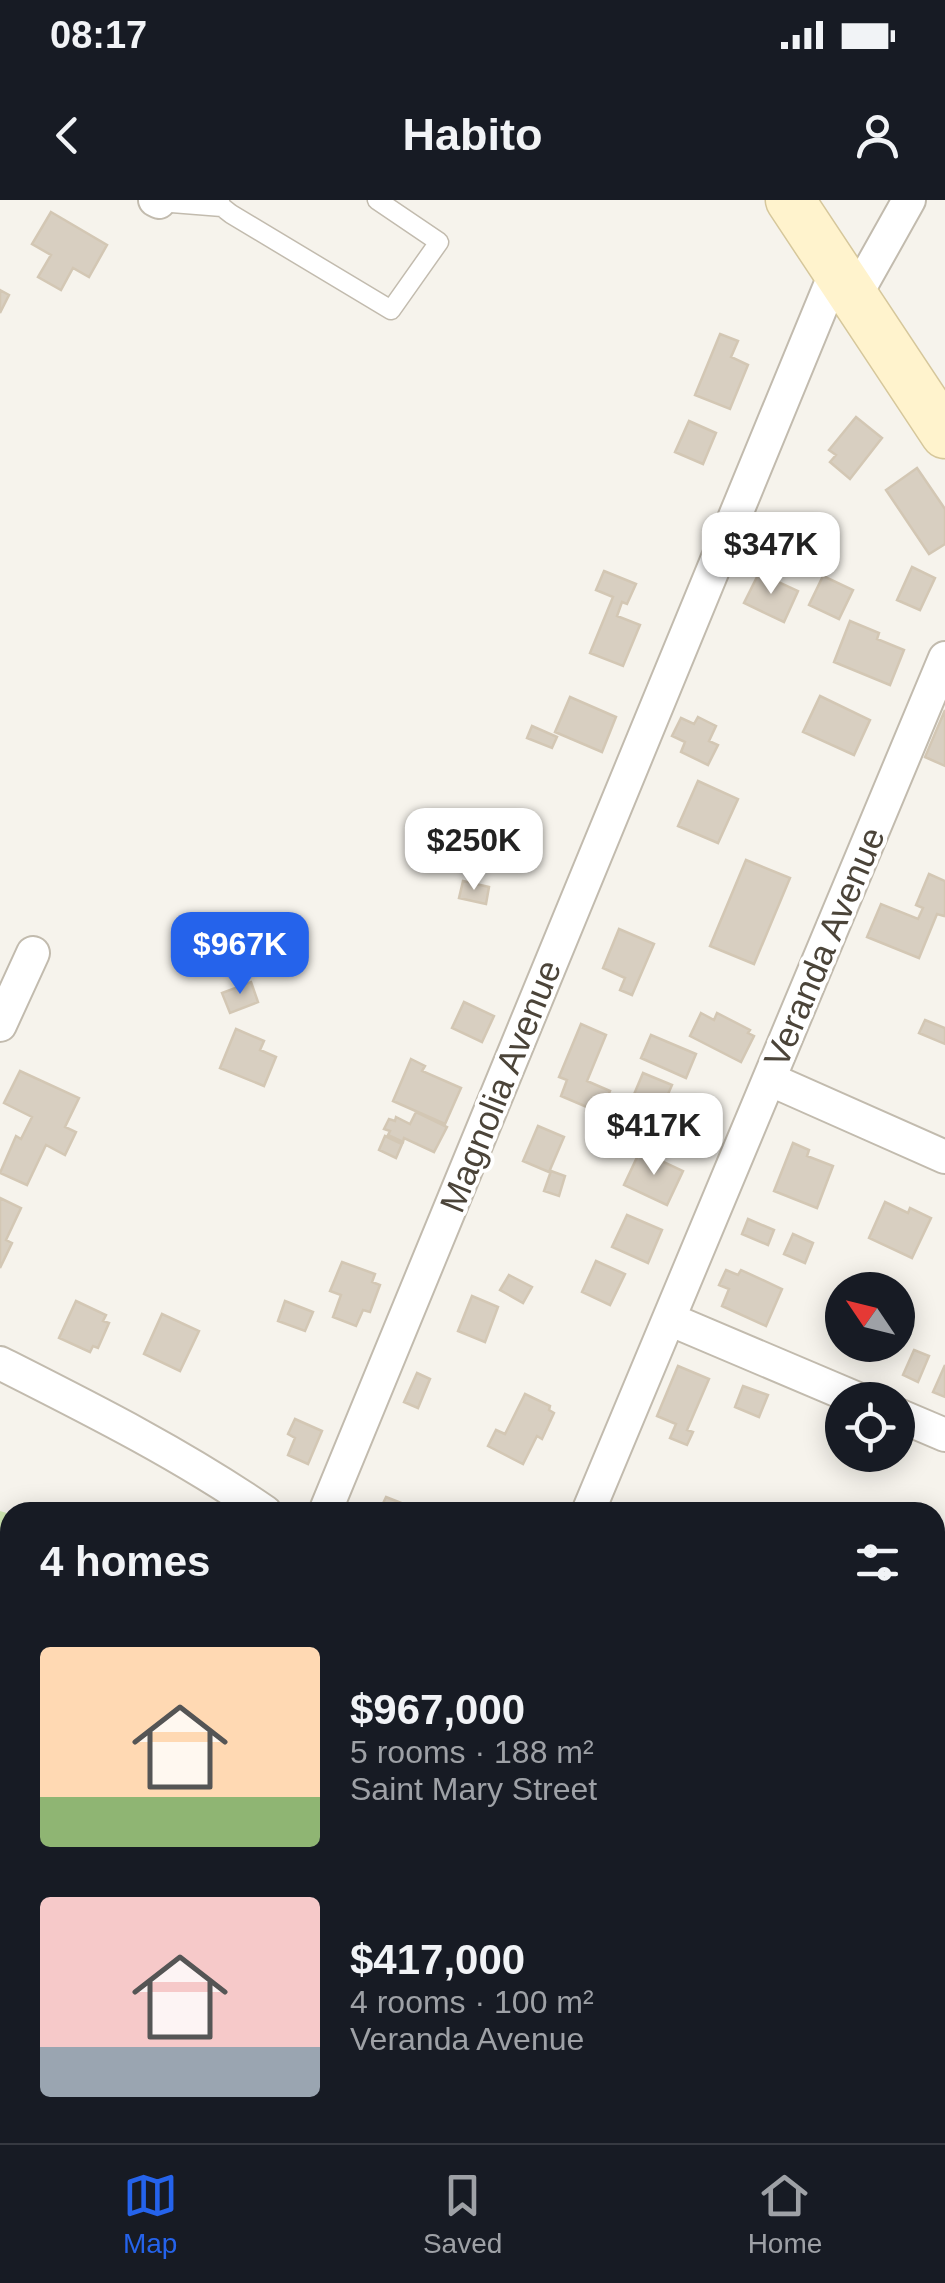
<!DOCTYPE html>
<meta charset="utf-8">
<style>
:root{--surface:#171b24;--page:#242831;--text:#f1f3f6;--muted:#9ea1a6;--line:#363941;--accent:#2563eb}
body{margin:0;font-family:Helvetica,sans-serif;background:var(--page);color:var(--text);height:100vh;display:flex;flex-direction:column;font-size:38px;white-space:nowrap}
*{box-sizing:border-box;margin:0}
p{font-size:32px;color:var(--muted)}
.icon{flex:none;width:55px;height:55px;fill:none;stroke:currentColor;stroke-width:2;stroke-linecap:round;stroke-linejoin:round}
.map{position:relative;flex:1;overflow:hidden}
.details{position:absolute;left:0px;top:1302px;width:945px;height:642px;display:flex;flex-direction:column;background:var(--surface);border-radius:30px 30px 0 0;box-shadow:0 5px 25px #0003}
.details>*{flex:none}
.needle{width:65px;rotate:305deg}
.buttons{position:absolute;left:825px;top:1072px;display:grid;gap:20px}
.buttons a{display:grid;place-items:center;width:90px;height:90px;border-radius:50%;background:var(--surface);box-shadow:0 5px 25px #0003;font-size:50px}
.price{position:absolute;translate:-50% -85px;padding:0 22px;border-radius:20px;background:#fff;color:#222;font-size:32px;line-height:65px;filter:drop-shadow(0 2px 5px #0008)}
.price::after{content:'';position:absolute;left:50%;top:60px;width:30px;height:22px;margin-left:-15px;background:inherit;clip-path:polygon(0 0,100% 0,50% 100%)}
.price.selected{background:var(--accent);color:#fff}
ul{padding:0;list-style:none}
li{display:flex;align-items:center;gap:30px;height:250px;padding:0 40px}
li span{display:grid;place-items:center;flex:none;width:280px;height:200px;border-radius:10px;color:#555}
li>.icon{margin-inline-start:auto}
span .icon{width:120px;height:120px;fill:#fffc;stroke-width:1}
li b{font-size:42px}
h2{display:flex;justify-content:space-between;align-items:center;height:120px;padding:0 40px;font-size:42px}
.status{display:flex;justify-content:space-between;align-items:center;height:70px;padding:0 50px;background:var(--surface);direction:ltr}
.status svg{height:28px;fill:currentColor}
header{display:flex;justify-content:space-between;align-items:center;height:130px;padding:0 40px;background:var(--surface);font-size:45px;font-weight:600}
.tabs{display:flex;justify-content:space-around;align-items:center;height:140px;border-top:2px solid var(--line);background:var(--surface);font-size:28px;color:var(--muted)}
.tabs a{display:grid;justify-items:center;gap:5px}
.tabs .selected{color:var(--accent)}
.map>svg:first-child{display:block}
</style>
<div class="status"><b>08:17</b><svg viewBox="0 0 49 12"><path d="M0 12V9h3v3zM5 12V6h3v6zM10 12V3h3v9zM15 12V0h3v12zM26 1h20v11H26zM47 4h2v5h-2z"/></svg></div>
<header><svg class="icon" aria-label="back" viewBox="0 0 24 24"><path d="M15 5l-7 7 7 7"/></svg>Habito<svg class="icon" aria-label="person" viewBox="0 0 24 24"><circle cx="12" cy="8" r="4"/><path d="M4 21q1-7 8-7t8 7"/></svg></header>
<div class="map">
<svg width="945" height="1943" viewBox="0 0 945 1943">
<rect width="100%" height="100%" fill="#f6f3ec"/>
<path fill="#d2eab5" d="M0,1311L10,1314V1935H322L327,1943H0Z"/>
<path fill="#d8cfc1" stroke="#d3c7b4" stroke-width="2.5" d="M51,12L107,45L89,77L73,68L61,90L38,77L51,55L32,44Z
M0,90L9,95L0,113Z
M720,134L738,141L731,157L748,165L730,209L695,195Z
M856,217L882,238L850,279L830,262L836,255L829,250Z
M689,221L716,233L703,264L675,252Z
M917,268L945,309V344L929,354L886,290Z
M912,367L935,378L920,410L897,400Z
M604,371L636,384L627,404L622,402L617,416L640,425L623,466L590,453L613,397L596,390Z
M759,373L798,391L784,422L744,403Z
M823,376L853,390L839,419L809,405Z
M850,421L879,433L877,439L904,450L890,485L834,462Z
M820,496L870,520L854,555L803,532Z
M570,497L616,517L602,552L555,532Z
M945,510V566L925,557Z
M698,517L716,526L709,541L718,545L708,565L681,552L685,542L672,536L681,518L694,524Z
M532,526L557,537L552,548L527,538Z
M698,581L738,599L718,643L678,626Z
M746,660L790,678L754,764L710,746Z
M929,674L945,681V714L944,716L937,714L919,758L867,737L881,704L918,719L923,708L916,705Z
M463,681L489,687L486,704L459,698Z
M619,729L654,744L632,795L620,790L625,778L603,768Z
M251,782L258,802L230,813L222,793Z
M464,802L494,816L482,842L452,828Z
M701,813L714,820L717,813L750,830L748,833L754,836L741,862L690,836Z
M925,820L945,828V844L919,833Z
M581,824L606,835L587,881L610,891L601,913L561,896L567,880L559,877Z
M236,829L264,841L260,850L276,857L264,886L220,868Z
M651,835L696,854L686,878L641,858Z
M411,859L425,866L422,871L461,888L445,924L393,901Z
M20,871L79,898L65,927L76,932L65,955L46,945L27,985L0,973L16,936L21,939L32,917L4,903Z
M643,873L672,885L655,924L627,911Z
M416,912L447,927L434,952L404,938L403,942L388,935L390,931L384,929L389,919L395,921L396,917L410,924Z
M538,926L564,937L549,972L523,961Z
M385,936L402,944L396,958L379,950Z
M793,943L809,950L807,956L833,966L817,1008L774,991Z
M640,951L683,971L667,1005L624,985Z
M551,971L565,976L559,996L544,991Z
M0,998L21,1008L6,1040L12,1043L0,1068Z
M885,1002L908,1013L910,1008L931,1018L912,1058L869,1038Z
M627,1015L662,1030L648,1063L612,1047Z
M748,1019L774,1030L768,1045L742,1034Z
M793,1034L813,1043L805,1063L784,1054Z
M596,1061L625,1074L610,1105L582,1092Z
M342,1062L375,1074L372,1082L380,1085L370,1112L363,1110L356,1126L333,1117L341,1095L330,1091Z
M726,1070L738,1075L741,1070L782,1089L766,1126L722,1106L729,1089L719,1085Z
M509,1075L532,1087L523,1103L500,1090Z
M472,1096L498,1107L485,1142L458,1131Z
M76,1101L106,1115L103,1121L109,1123L98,1148L93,1146L90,1152L59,1138Z
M285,1101L313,1112L305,1131L278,1121Z
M162,1114L199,1131L180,1171L144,1154Z
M914,1150L929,1156L918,1182L903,1175Z
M945,1165V1197L933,1192Z
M678,1166L709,1179L687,1230L693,1232L687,1245L670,1238L676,1224L657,1216Z
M417,1173L430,1179L418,1208L404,1202Z
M743,1186L768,1195L759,1217L735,1207Z
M525,1194L550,1206L549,1210L554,1213L542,1239L537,1236L523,1264L488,1246L496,1230L505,1234Z
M295,1219L322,1231L308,1264L288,1255L295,1238L288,1234Z
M386,1297L424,1312H379Z
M945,1540V1589L935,1584V1560Z
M935,1899L945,1904V1936L941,1943H913L905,1939L907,1935H935Z
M421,1935H431L446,1941L445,1943H417Z"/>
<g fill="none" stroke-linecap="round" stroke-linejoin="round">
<g stroke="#c2bbae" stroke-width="21">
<path id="service" d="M219,0L222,7L231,14L391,110L439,42L377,0
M159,2L222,7"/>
</g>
<g stroke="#c2bbae" stroke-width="36">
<path id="minor" d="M155,0L159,2
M854,98L909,0
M0,825L33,753
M769,879L945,957
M669,1119L860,1200
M0,1163C91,1209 181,1254 265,1312
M898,1215L945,1235
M325,1312L836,71
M588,1312L945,458
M935,1430L945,1406
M935,1829L945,1837
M723,1943L726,1935"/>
</g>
<g stroke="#d6c79b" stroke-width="51">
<path id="secondary" d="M790,0L945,234"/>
</g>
<use href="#service" stroke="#fff" stroke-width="18"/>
<use href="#minor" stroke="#fff" stroke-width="32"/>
<use href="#secondary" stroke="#fff3cd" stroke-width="48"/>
</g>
<g text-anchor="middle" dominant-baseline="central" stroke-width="8" stroke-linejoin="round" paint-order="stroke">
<g font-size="35" fill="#4b4439" stroke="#fff">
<text transform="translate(824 747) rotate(-67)">Veranda Avenue</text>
<text transform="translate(500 886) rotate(-68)">Magnolia Avenue</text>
</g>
</g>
</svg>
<div class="buttons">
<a><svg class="needle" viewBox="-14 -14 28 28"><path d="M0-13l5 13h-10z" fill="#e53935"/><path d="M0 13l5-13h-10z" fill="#9ea1a6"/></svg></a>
<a><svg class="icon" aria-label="locate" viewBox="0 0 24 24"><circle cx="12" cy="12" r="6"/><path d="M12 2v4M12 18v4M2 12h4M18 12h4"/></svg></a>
</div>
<b class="price" style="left:771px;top:397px">$347K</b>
<b class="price" style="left:474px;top:693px">$250K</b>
<b class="price selected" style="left:240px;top:797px">$967K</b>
<b class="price" style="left:654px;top:978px">$417K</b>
<section class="details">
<h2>4 homes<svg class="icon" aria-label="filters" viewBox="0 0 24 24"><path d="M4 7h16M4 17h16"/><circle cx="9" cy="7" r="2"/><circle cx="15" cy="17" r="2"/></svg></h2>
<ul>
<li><span style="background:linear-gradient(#ffd9b3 75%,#8fb573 0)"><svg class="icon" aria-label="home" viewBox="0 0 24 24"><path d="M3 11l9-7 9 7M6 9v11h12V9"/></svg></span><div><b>$967,000</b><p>5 rooms · 188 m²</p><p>Saint Mary Street</p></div></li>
<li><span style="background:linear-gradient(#f6c9c9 75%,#9aa5b1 0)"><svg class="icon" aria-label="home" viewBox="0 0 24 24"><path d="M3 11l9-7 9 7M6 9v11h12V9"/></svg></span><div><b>$417,000</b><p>4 rooms · 100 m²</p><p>Veranda Avenue</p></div></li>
</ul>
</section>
</div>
<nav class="tabs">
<a class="selected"><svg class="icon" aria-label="map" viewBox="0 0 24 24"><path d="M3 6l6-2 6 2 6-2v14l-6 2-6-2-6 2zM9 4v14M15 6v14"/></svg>Map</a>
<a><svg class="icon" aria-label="saved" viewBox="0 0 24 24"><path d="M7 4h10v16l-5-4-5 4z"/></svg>Saved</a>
<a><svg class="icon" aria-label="home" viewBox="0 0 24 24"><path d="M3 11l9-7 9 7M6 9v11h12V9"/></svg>Home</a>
</nav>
